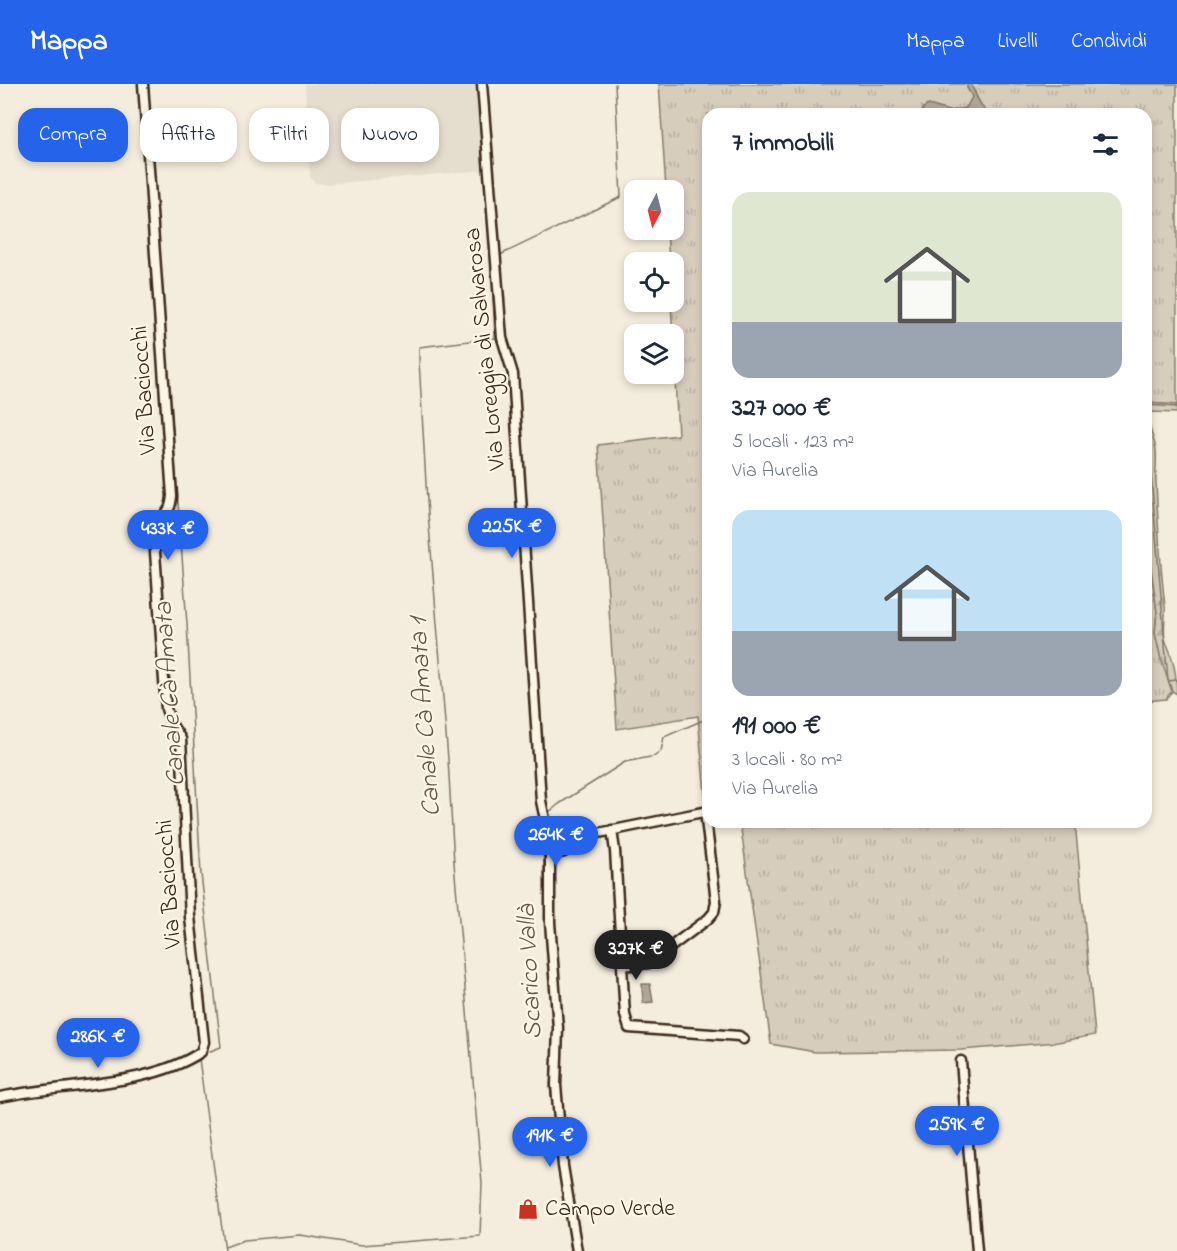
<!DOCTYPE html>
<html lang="it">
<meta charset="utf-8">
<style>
:root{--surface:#fff;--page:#f6f6f7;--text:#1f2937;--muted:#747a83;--accent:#2563eb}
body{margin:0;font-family:"Indie Flower",sans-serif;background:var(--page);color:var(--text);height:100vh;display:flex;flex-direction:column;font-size:22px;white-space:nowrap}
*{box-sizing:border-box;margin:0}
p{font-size:20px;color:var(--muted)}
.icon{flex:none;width:33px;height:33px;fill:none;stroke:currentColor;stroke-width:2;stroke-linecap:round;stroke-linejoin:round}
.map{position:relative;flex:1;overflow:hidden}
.sheet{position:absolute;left:702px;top:24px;width:450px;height:720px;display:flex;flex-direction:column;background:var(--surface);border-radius:18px;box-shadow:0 3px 9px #0003}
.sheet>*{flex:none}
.guide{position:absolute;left:18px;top:24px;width:570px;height:54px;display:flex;gap:12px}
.needle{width:39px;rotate:187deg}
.tools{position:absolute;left:624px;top:96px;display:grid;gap:12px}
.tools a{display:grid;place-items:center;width:60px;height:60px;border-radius:12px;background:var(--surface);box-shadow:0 3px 9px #0003;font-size:30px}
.price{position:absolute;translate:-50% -51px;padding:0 14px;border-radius:21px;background:var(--accent);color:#fff;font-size:20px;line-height:39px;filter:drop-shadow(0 2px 3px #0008)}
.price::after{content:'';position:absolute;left:50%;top:36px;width:18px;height:14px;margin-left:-9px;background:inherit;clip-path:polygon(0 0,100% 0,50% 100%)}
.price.selected{background:#222;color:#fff}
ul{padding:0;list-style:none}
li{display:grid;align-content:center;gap:12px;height:318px;padding:0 30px}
li span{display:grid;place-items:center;height:186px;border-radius:18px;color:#555}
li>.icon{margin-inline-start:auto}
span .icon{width:108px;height:108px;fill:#fffc;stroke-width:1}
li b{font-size:26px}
h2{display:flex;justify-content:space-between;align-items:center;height:72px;padding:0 30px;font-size:26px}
.pill{padding:0 21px;border-radius:18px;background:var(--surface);box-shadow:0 3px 9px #0003;font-size:21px;line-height:54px}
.pill.selected{background:var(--accent);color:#fff}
header{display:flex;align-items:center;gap:36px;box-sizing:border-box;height:84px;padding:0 30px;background:var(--accent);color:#fff}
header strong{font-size:28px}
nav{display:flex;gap:33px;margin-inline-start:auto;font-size:21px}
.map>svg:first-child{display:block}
</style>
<header>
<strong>Mappa</strong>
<nav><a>Mappa</a><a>Livelli</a><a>Condividi</a></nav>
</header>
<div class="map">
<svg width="1177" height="1167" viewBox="0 0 1177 1167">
<defs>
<pattern id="grass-tufts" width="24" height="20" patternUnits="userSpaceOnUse" patternTransform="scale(1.5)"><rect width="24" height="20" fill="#d6cdbd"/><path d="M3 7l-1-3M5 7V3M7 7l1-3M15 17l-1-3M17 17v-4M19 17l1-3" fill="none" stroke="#b9b0a2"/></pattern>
<pattern id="forest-firs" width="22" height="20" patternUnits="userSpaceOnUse" patternTransform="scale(1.5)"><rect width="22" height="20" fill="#d6cdbd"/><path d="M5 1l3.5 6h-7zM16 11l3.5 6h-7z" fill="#b9b0a2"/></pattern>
</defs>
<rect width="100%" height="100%" fill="#f4eddd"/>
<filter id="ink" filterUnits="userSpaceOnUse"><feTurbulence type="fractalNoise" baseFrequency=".0167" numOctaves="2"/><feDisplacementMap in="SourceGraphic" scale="12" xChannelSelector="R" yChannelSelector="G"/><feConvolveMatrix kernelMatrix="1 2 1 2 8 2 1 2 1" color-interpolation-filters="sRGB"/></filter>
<g filter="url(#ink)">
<path fill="#e5ddce" d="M305,0H476L483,32L486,86L327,100L315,99L310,93Z"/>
<path fill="url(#grass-tufts)" stroke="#887c6e" stroke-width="1.5" d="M659,0H1177V321L1146,319V30H708V722H706L698,632L617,645L598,361L678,351L671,218H674V178H669L667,146H674V106H666Z
M1146,441L1151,458L1150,477L1157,528L1155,549L1161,575L1172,607L1166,615L1146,617Z
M740,738H1075L1095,951L1058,958L961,966L815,968L771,960Z"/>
<path fill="url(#forest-firs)" stroke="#887c6e" stroke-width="1.5" d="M1146,319L1177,321V329L1151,328C1145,341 1155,353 1156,367C1157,378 1155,389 1156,399C1158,440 1160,481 1165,522C1166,532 1163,544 1165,554C1166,560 1170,565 1171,571C1175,584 1177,596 1177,610L1172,607L1161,575L1155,549L1157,528L1150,477L1151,458L1146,441L1148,410L1146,396Z"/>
<path fill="#b0a596" stroke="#817466" stroke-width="1.5" d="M967,0H971C976,11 979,21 988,30H922L923,24L929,21L949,27L966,24L972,13L967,4Z
M642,900H650L653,918L643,919Z"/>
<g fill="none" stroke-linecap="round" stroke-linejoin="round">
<path stroke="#817466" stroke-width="1.5" d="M147,0L187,540L201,790L221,963L205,969
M500,171L621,113L615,0
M1146,321L1177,323
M1146,331L1168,597L1177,596
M548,729L559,720L625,678L655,672L661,667L664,653L708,634
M542,738L546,826
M550,891L554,955
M553,965L550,1003L557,1056
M201,973L199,975L225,1167
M565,1120L571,1167
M225,1163L244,1156L300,1151L362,1161L480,1152L482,1099L454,779L448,675L427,417L419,276V263L495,254L493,211L495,209"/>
<g stroke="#3b2a1e" stroke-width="13">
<path id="minor" d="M482,0L502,254L513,290L541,717L550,758
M547,742L567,759L564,768L556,770L551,767L549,760L553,753L559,752
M612,746L615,767L625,931L629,944L739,952L743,955
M562,753L594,750L708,727
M550,765V838L558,944L556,1001L563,1082L577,1167
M622,882L649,879L708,835L714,828L716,817L705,728
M961,977L977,1167
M0,1013C62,1000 149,1003 201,968L204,958L190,833L181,655L172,641L166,625L155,468C155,460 153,450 156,443C163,427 170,433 172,412L143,0"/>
</g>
<use href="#minor" stroke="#fcf5e5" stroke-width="8"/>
</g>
</g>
<defs>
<g id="shop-bare" transform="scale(1.62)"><path d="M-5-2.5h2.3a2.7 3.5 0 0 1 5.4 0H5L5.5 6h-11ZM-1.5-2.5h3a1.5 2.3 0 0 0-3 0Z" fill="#c8321e" stroke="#fcf5e5" stroke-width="2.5" paint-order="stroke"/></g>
</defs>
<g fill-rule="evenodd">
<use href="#shop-bare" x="528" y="1125"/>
</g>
<g text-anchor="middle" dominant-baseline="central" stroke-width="4.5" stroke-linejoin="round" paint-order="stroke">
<g font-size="24" fill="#3b2a1e" stroke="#fcf5e5">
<text transform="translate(486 265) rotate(-96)">Via Loreggia di Salvarosa</text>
<text transform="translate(145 306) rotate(-94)">Via Baciocchi</text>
<text transform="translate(170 800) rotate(-94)">Via Baciocchi</text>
</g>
<g font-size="24" fill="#3b2a1e" stroke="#fcf5e5" text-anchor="start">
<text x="545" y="1125">Campo Verde</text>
</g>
<g font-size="26" font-style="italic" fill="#645548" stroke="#fcf5e5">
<text transform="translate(171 610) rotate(-94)">Canale Cà Amata</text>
<text transform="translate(426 633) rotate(-94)">Canale Cà Amata 1</text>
<text transform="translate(531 888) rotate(-93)">Scarico Vallà</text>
</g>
</g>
</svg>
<div class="tools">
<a><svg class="needle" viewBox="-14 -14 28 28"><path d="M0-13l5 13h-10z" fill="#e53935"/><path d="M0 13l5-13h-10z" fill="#747a83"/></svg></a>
<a><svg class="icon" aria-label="locate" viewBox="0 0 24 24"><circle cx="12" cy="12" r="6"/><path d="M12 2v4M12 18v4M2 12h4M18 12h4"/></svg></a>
<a><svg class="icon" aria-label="layers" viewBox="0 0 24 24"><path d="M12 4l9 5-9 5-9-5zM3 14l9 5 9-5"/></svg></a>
</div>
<b class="price" style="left:512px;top:475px">225K €</b>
<b class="price" style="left:168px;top:477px">433K €</b>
<b class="price" style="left:556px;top:783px">264K €</b>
<b class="price selected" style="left:636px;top:897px">327K €</b>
<b class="price" style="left:98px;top:985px">286K €</b>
<b class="price" style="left:957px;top:1073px">259K €</b>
<b class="price" style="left:550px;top:1084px">191K €</b>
<div class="guide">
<a class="pill selected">Compra</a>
<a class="pill">Affitta</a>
<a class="pill">Filtri</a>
<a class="pill">Nuovo</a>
</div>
<section class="sheet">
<h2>7 immobili<svg class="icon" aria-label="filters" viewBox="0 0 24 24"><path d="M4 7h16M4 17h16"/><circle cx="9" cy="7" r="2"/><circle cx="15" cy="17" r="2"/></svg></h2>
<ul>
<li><span style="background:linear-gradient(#dfe7d0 70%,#9aa5b1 0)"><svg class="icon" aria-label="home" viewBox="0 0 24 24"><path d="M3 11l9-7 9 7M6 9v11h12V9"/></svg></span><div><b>327 000 €</b><p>5 locali · 123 m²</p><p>Via Aurelia</p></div></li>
<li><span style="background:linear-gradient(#bfe0f5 65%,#9aa5b1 0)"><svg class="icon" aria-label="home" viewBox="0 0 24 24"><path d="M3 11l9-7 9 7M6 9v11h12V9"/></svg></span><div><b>191 000 €</b><p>3 locali · 80 m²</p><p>Via Aurelia</p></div></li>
</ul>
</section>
</div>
